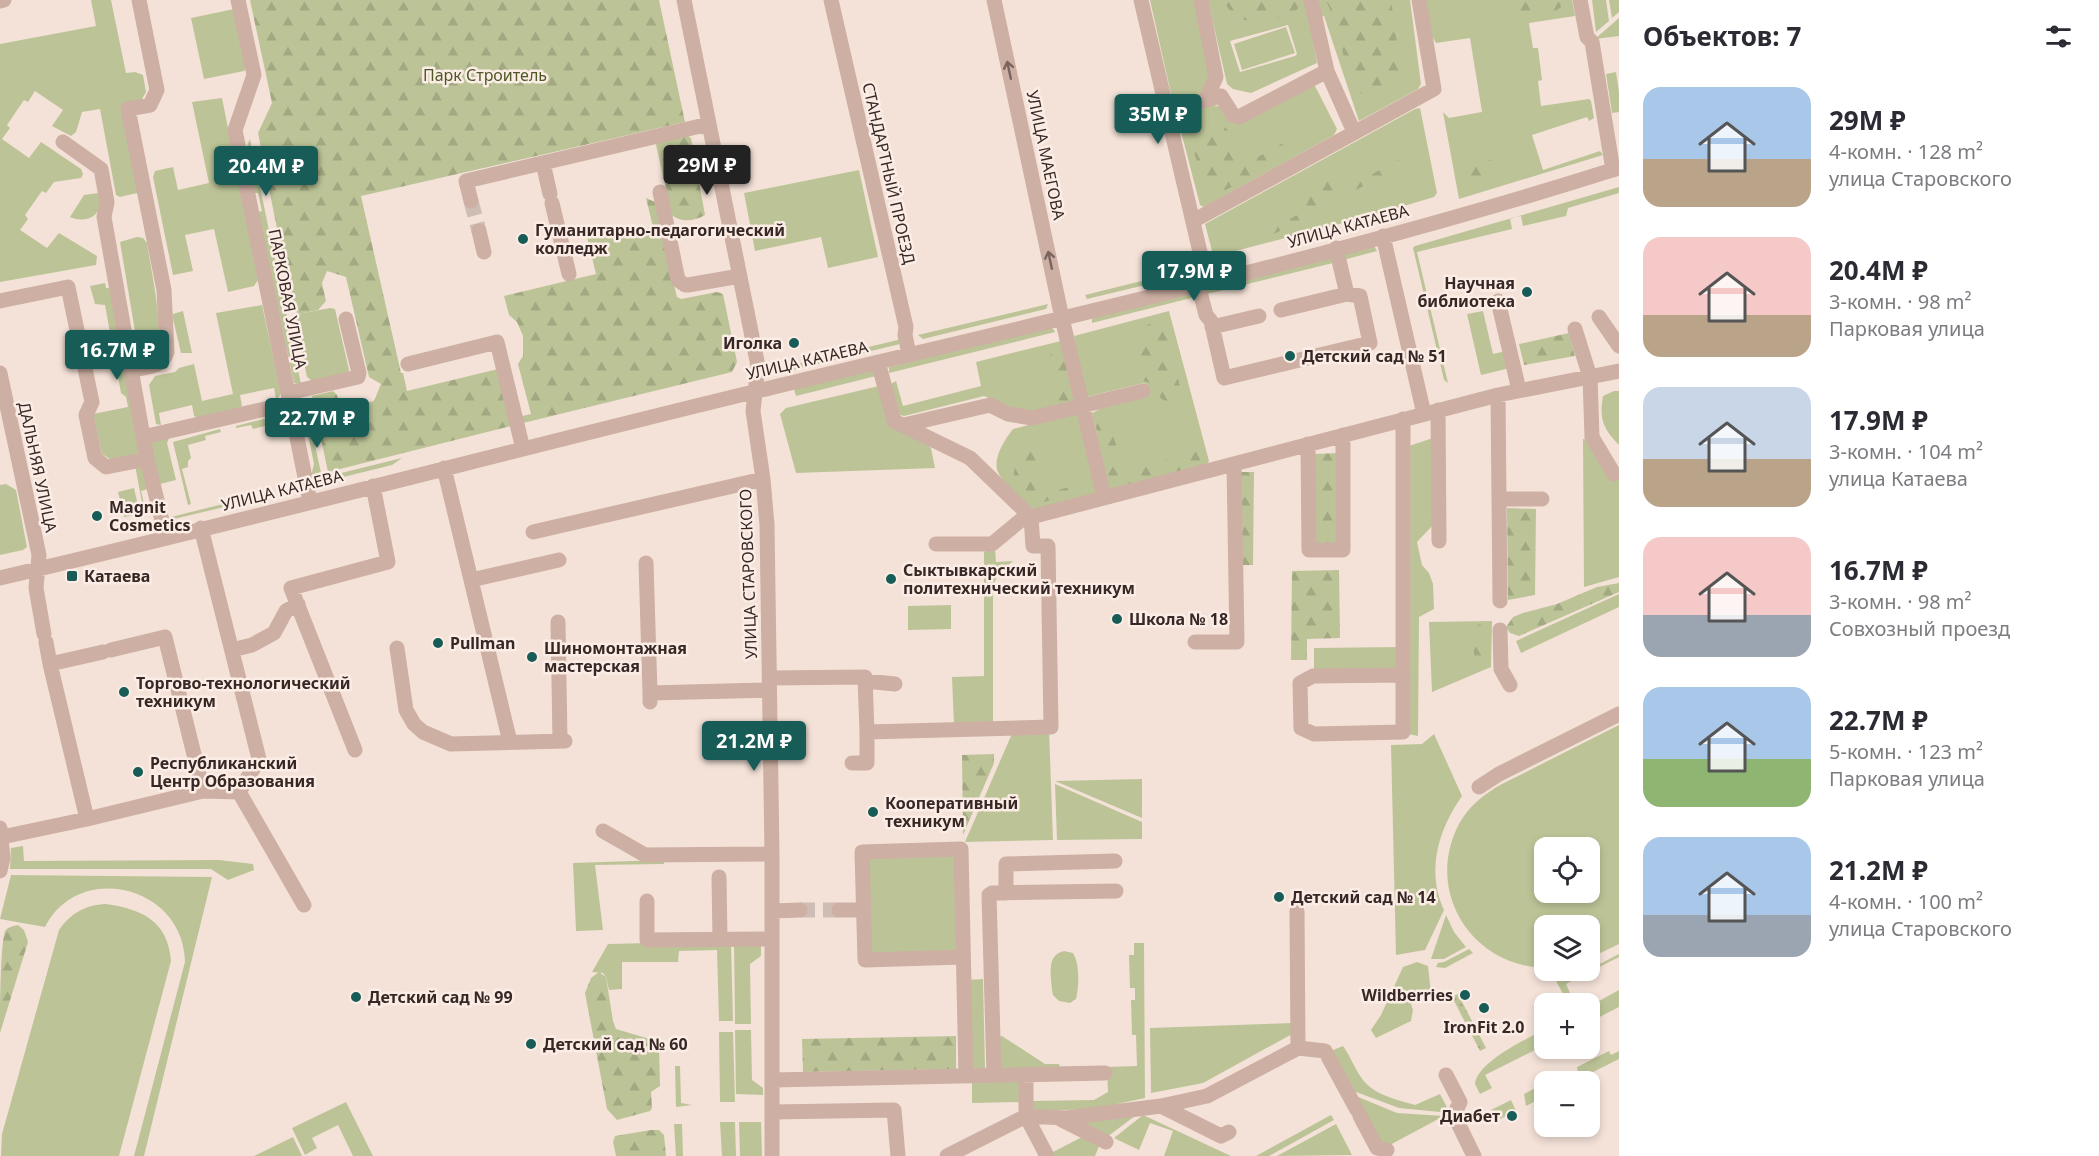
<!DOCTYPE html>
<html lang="ru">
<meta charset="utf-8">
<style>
:root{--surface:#fff;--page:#f2f2f3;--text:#2b2b33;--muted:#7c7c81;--accent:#175c56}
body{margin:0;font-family:"Noto Sans",sans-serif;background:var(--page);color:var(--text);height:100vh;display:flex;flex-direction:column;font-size:22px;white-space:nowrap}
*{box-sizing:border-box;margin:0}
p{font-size:20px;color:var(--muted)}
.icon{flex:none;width:33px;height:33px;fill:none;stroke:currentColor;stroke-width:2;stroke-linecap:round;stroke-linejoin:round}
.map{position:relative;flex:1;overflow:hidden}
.side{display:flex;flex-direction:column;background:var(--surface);width:480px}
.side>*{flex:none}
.tools{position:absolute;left:1534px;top:837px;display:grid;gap:12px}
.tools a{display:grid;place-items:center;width:66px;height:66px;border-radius:12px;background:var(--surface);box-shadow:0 3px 9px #0003;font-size:30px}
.price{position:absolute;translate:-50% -51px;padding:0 14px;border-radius:6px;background:var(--accent);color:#fff;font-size:20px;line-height:39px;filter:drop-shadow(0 2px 3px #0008)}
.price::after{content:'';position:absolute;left:50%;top:36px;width:18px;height:14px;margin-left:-9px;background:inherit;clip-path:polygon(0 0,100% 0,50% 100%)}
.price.on{background:#222;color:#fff}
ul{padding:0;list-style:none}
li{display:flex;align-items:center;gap:18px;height:150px;padding:0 24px}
li span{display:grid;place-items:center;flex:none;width:168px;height:120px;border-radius:18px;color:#555}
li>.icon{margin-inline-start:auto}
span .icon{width:72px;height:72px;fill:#fffc;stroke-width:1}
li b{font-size:26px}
h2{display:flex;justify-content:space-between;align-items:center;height:72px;padding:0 24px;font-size:26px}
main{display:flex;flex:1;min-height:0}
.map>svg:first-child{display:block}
</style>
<main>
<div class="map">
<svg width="1619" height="1156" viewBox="0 0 1619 1156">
<defs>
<pattern id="forest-firs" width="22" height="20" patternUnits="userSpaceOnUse" patternTransform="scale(1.5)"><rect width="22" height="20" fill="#bcc497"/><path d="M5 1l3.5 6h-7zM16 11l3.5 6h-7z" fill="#a2a882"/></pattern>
<pattern id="garden-dots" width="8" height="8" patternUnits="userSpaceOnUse" patternTransform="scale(1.5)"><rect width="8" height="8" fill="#bcc497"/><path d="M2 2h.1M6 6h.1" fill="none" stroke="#a2a882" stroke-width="1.8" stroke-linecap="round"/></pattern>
</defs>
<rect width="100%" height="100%" fill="#f4e2d8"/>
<path fill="#bcc497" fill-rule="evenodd" d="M91,0H111L126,73L135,72L143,75L146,92L141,101L136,103L137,193L120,197L116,195L100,109L82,112L76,132L71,136L52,126L63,110L35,91L28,102L24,100L7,125L10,128L2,139L29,158L41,142L81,169L83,174L81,178L54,182L46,193L42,191L25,215L28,219L20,230L47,248L59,233L97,256L96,265L0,282V44L96,26Z
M1150,0H1194L1210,73L1202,94L1179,101L1171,94Z
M1208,0H1410L1421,84L1418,89L1359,121L1324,16L1309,20L1317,63L1251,93L1233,89L1227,84ZM1288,25L1297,54L1295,56L1240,72L1230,41Z
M1426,0H1572L1575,16L1529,23L1533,48H1538L1542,80L1538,81L1541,106L1589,99L1591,101L1594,118L1589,121L1587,117L1532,135L1543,170L1600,151L1603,155L1459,199L1443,112L1449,118L1482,112L1470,38L1436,43L1432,36Z
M1592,0H1606L1609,21L1596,32Z
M1609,0H1619V12L1612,18Z
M234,9L246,68L244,71L204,79L191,18Z
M1619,18V36L1595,39Z
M1286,27L1295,53L1242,70L1234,44Z
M1616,72L1619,92V112L1612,113L1606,74Z
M1311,85L1315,86L1337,129L1334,135L1204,207L1200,205L1178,120L1181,116L1212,105L1222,107L1229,118Z
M222,98L258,280L254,286L228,292L214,229L185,235L193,271L173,275L153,177L155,171L173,167L178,190L209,183L192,102Z
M1420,108L1437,193L1434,197L1374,215L1220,255L1215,254L1212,251L1205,224L1415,109Z
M250,139L301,384L294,383L258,212L262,211L258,193H254L246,148Z
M859,170L878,257L828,268L821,237L755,251L744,193Z
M1619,187V193L1568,208L1566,216L1523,226L1521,216L1510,218L1512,229L1417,252L1448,383L1444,380L1413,248L1415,246Z
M98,193L100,194C100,199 100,206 98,210C94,221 78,221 70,217L84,195Z
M137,237L143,238L147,243C150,264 165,332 156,349C153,355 145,354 139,355L120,242Z
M1374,246L1377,251L1343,260V254Z
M1332,256L1337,262L1203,295L1206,288Z
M1194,268L1195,273L1087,299L1085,295Z
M105,283L106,288H112L142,451L138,454L110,459L102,454L101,450L93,414L128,407L126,397L121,393L105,305L95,304L90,286Z
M1197,291L1199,296L1092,323V318Z
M1048,304L1046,309L923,339L918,335Z
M262,305L281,393L279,397L276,399L274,388L240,395L242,406L238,409L198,418L194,416L192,405L159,413L161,425L156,424L149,385L155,376L175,372L179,368L194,364L202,401L233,394L216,313Z
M330,308L335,309L349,370L348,374L312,381L307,377L295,319L298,314Z
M183,311L192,353H181L173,319V314Z
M1169,311L1209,461L1207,464L1112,490L1109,488L1092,413L1147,385L1144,383L1086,397L1074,336Z
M1483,311L1493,354L1506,351L1510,368L1481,375L1467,314Z
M1052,327L1055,332L889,373V367Z
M902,339L900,344L793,370L788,366Z
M1061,341L1075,402L1023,413L984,396L904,416L900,415L891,384L896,381L903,406L981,386L976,362Z
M872,370L876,376L796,396L794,389Z
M879,386L891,427L921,440L931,448L935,468L796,473L780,414L786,408Z
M1614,391H1619V445C1603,429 1599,419 1603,396Z
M305,398L321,473L311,476L314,464L305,420L298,417L294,400Z
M1076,413L1080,416L1096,494L1039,511C1027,507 1021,499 1013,490C1008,485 1001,479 998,472C992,459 1005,439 1013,429Z
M275,416L278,419L282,434L272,437L269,425L253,429L251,425L236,428V426Z
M220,429L221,432L205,436L206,440L188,445L191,458L188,461V467L182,469L191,504L188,505L173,442Z
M169,438L167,443L176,480L160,484L150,442Z
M1433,438L1432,526L1417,542L1422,565L1429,573L1433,584L1434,609L1419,617L1418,736L1408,734L1409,446Z
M1583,439L1591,440L1619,478V577L1584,587Z
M402,458L392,465L319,483L313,480Z
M145,463L151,488L141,491L146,512L144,513L135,465Z
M6,484L16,490L27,547L23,550L0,555V485Z
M134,488L140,514L124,517L118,492Z
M243,499L241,503L174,519L171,517Z
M995,548L996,562L1013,561L998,574L993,586V725L954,726L952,677L984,676V553L986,549Z
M1619,594V607L1521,653L1516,641Z
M951,605V629L908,630V606Z
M1492,621L1491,667L1432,692L1429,622Z
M1400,647V673L1314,674V648Z
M1619,725V944L1590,958V926H1545V968C1471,966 1424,891 1459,824C1469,806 1484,794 1502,784ZM1545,848H1590V892H1545Z
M1014,729H1049L1053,840L965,842Z
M1434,734L1462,796C1438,830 1426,871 1444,910L1425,950L1396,955L1391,745L1422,744Z
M1142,779V818L1055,781Z
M1055,784L1142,822V839L1057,840Z
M23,846L24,861L219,860L253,864L254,870L228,880L211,869H10L11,848Z
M956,855L959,952L870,954L866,858Z
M664,860V864L595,865L603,930L576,931L573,863Z
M11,875L212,877L144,1156H134L185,962C184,886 79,860 45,927L0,919Z
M106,904C142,909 168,921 171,961L119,1156H1L2,1134L59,930C71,913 85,905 106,904Z
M1446,915L1454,932L1466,947L1444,959H1431Z
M731,941L733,1021H719L717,950L679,951L678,962H622V989L609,990L606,977L603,973L592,972L608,944Z
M734,942H761V956L750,964L751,1024H735Z
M1134,943H1144L1145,1098L1094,1109L1032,1111V1101L1094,1100L1108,1092L1107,1067L1137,1066L1136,1035H1132L1131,1000H1135V988H1130L1129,955H1134Z
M1469,949L1473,953L1445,968L1436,967L1438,963L1444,962Z
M1064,951L1073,953C1080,964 1079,987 1076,999L1070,1003L1059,1001L1053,995L1052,990C1051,975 1046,955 1064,951Z
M1619,954V957L1566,984L1573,1000L1568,1003L1555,979L1573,977L1590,970V969Z
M1417,962L1428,966L1431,993L1411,1004L1413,1010L1411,1021L1376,1038L1371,1030L1381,1015L1403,967Z
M983,979L985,1068H969L967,980Z
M1619,990V1007L1590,1022V1006Z
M1294,1023V1033L1203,1083L1151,1093L1150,1028Z
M1545,1029V1045L1485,1075L1492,1088L1480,1094L1475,1084C1477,1062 1527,1039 1545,1029Z
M735,1030H751L752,1080L763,1088V1095L736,1094Z
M719,1032H733L735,1102H720Z
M1002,1036L1045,1064H1059L1060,1067L1000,1071L998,1037Z
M1343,1046C1351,1057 1355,1070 1363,1080C1375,1095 1397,1100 1415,1105L1440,1094L1450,1113L1399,1108L1348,1089L1328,1052Z
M1609,1051L1611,1055L1619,1051V1059L1579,1079L1577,1067Z
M675,1066H680L681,1103L692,1105L676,1107Z
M1023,1080V1102L972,1103V1081Z
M1545,1083V1096L1526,1106L1524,1094Z
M1351,1094L1397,1113L1444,1116L1388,1146L1378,1144Z
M1511,1100L1516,1111L1496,1121L1491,1110Z
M346,1102L373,1156H353L338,1125L312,1138L317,1148L305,1155L292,1128Z
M1139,1113L1107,1137L1070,1121Z
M1143,1115L1231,1156H1164L1173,1131L1150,1123L1139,1150L1114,1138Z
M1331,1115L1334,1120L1269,1156H1256Z
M720,1122H735L736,1156H722Z
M739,1122H761L762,1156H740Z
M674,1124H682L683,1156H676Z
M1336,1124L1352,1155L1277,1156Z
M1084,1136L1100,1144L1095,1156H1053L1051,1153Z
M293,1137L302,1156H254Z"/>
<path fill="url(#forest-firs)" d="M250,0H659L685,122L361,196L401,373H403L407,391L498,369L511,426L328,472L312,396L333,391L337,395L341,409L374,401L381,384L369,377L346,277L327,271L322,283L326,301L318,310L298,314L293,309L258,133L272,103Z
M1223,0H1304C1299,18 1254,26 1239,18C1232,15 1227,7 1223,0Z
M1326,0H1391L1401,70L1398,88C1387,98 1367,101 1355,89C1345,79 1343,45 1338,31C1335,20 1330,10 1326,0Z
M1526,0H1560L1561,7C1551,16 1532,17 1519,16L1517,8L1520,2Z
M1210,121C1235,121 1229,151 1254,159L1299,134L1302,137L1301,141C1285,155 1233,192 1213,193C1202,180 1189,146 1193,129L1200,124Z
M1411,122H1417C1424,131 1426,146 1419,156L1280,231L1253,243L1240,245L1299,214L1301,211V189C1308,180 1316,175 1327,174L1343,187L1348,188L1413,151L1415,145L1408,131V126Z
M687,135L691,138L705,215C695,221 681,223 672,215L656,145L657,142Z
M1486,159L1499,163L1501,167L1498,174L1465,182L1460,178L1458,168L1462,164Z
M646,198L655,202L656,206L677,297L681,299L717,292L723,294L737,362L732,372L519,424L518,417L531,414L518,364L523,356V336L517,322L509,315L504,296L596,274L587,237L630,227L631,231L653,227Z
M1156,323L1163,324L1166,330L1181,391C1174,414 1155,397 1150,383L1137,379C1131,369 1139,366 1139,356C1140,337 1130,327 1156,323Z
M1569,333L1575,356L1524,365L1519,344Z
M1057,346L1063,348L1073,397L1070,401L1029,410L1026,408V405L1029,403L1059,395L1050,357L1051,353Z
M1108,415L1111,418L1109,424L1125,471L1129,472L1196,451L1201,453L1202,463L1198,466L1117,487L1111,484L1096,427L1099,417Z
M1025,441H1031L1043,483L1050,484L1058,490L1079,484L1082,486V490L1044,502H1036L1014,476L1015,456Z
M1339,453V544H1312L1313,454Z
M1238,472H1254L1253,565H1239Z
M1507,508L1536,509L1535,595L1508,600Z
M1339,570L1340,638L1307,639V660H1291L1292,571Z
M1619,583V592L1519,636L1510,633L1506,627L1513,617L1523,613L1557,604L1597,587Z
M1482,624L1486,626L1488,640L1486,666L1481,668L1476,665L1473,647L1477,625Z
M994,754V763L963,835L962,755Z
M18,925L24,930L28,942L0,1033C0,1012 0,947 5,931C8,927 13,926 18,925Z
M599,972L606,977L613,1021L616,1029L653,1040L659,1047L660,1086L651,1092L652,1108L650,1111L617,1120L607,1109L585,993L591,978Z
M956,1036V1069L803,1072L802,1039Z
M651,1130H659L664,1135L666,1156H616L613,1142L615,1136Z"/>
<path fill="url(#garden-dots)" d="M1458,994L1486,1048L1480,1051L1452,997Z"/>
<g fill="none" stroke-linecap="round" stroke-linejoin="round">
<path stroke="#cebdb4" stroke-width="15" stroke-dasharray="15 8" stroke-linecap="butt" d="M471,201L479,231
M800,910H839"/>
<path stroke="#cdafa3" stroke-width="15" d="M238,0L254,75L235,130L310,502
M684,0L758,366L753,411L763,479L767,525L772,854V1156
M831,0L906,327L905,335L909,354
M994,0L1062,318L1104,497
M1141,0L1207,282
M1311,0L1327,71
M1580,0L1587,37L1592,42L1613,170
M0,1L4,0
M1206,100L1221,96L1233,115L1239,117L1327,71L1354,132
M1167,112L1206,100L1216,77L1201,0
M63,142L101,169L107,202L104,217L147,459L166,537
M543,163L550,194
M660,192L678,280L685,285H688L740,276
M471,201L466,181L709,124
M552,203L569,274
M1193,221L1434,89L1419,0
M479,231L484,252
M1383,236L1424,414
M1198,284L1206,315L1211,321L1224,378L1370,343L1360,296L1347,294
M0,301L68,287L92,402L86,415L95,458L106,467L147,459
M1498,301L1519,390
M1281,310L1347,294L1336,248
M1599,317L1619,346
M1212,327L1259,316
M1575,329L1590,377L1592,437L1614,474
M408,364L497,342L523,449
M132,370C147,367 162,368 167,352L164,290L128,109L150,105L157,90L139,0
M0,373L39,555L36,588L44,634
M288,393L358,377L359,373L346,319
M1498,395L1500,601
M1438,410L1439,541
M904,425L990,405L1008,414L1032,418L1143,391
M143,437L291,403
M1308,444L1309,550H1343V435
M444,468L510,742
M1499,499H1542
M201,528L259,759L239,792L203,791
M533,532L763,479
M936,544H992L1021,520L1031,517L1498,395L1619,371
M646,563L650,693
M0,578C259,518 516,449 774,387C1057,319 1342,256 1619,168
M471,580L559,560
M558,622L560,741
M1500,630L1501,669L1510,685
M46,642L50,664
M1195,642H1237L1234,464
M397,648L406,710L414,724L423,732L451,744L565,741
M232,650L252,645L274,633L286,611L298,604
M103,652L50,664L87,819L203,791L165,637L111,650
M1403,675L1313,676L1300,683L1301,728L1314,734L1403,732V419
M769,678L865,677L867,732L1051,727L1048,546H1033L1031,517L970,458L894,421L878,362
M865,681L895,684
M650,702V693L769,690
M355,750L291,588L388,562L373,486
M852,763H867V732
M1479,787L1499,774L1619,714
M239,792L304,905
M0,828L3,858L0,871
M603,831L645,855L772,854
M2,837L87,819
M719,877L720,939
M1006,893V864L1115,861
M647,901V940L772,939
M839,910H864
M772,911L800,910
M1297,911L1298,1048
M963,957L865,960L862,852L961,849L966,1075
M1026,1074V1116L1047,1156
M994,1075L989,895L992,893L1116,891
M1446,1075L1460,1102L1454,1115L1474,1156
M773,1080L1105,1073
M1161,1106L1221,1136L1229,1132
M772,1112L894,1110L898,1156
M1360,1116L1377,1148L1387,1150
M1060,1119L1106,1142
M947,1156L1026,1116L1066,1118L1161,1106L1207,1096L1298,1048L1325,1051L1357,1110"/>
</g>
<defs><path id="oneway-shaft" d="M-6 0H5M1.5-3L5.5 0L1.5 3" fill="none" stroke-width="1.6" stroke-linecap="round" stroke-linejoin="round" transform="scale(1.5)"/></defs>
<g stroke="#7a655e">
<use href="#oneway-shaft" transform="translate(1009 70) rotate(-102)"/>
<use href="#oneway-shaft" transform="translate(1050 260) rotate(-102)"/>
</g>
<g fill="#175c56" stroke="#fbede5" stroke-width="2">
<circle cx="523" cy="239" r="6"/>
<circle cx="1527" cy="292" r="6"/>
<circle cx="794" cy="343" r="6"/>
<circle cx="1290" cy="356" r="6"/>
<circle cx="97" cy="516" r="6"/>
<rect x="66" y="570" width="12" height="12" rx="3"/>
<circle cx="891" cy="579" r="6"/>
<circle cx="1117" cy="619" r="6"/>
<circle cx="438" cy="643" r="6"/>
<circle cx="532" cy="657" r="6"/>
<circle cx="124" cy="692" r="6"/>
<circle cx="138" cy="772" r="6"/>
<circle cx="873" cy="812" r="6"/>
<circle cx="1279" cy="897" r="6"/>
<circle cx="1465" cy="995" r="6"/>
<circle cx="356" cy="997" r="6"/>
<circle cx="1484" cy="1008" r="6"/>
<circle cx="531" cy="1044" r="6"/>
<circle cx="1512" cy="1116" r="6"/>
</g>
<g text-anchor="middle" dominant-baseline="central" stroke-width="5" stroke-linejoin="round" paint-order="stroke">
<g font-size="16" fill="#4e5827" stroke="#fbede5">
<text x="485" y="75">Парк Строитель</text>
</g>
<g font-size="16" fill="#372826" stroke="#fbede5">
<text transform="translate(1046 155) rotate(78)">УЛИЦА МАЕГОВА</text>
<text transform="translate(889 173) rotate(77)">СТАНДАРТНЫЙ ПРОЕЗД</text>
<text transform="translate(1348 226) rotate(-15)">УЛИЦА КАТАЕВА</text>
<text transform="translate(288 299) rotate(79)">ПАРКОВАЯ УЛИЦА</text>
<text transform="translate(807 360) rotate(-13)">УЛИЦА КАТАЕВА</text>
<text transform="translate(38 467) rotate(78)">ДАЛЬНЯЯ УЛИЦА</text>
<text transform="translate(282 490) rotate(-14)">УЛИЦА КАТАЕВА</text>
<text transform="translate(748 574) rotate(-92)">УЛИЦА СТАРОВСКОГО</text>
</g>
<g font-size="16" font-weight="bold" fill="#372826" stroke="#fbede5" text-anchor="start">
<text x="535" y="230">Гуманитарно-педагогический<tspan x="535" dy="18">колледж</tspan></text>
<text x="1515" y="283" text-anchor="end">Научная<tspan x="1515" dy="18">библиотека</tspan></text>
<text x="782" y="343" text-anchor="end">Иголка</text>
<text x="1302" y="356">Детский сад № 51</text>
<text x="109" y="507">Magnit<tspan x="109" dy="18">Cosmetics</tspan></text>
<text x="903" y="570">Сыктывкарский<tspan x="903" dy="18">политехнический техникум</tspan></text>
<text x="84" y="576">Катаева</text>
<text x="1129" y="619">Школа № 18</text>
<text x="450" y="643">Pullman</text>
<text x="544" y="648">Шиномонтажная<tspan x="544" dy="18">мастерская</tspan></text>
<text x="136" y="683">Торгово-технологический<tspan x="136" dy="18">техникум</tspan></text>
<text x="150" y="763">Республиканский<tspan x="150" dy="18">Центр Образования</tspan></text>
<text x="885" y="803">Кооперативный<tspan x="885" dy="18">техникум</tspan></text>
<text x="1291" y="897">Детский сад № 14</text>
<text x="1453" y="995" text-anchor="end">Wildberries</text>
<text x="368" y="997">Детский сад № 99</text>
<text x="1484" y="1027" text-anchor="middle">IronFit 2.0</text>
<text x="543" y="1044">Детский сад № 60</text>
<text x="1500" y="1116" text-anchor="end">Диабет</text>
</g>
</g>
</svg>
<div class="tools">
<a><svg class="icon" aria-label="locate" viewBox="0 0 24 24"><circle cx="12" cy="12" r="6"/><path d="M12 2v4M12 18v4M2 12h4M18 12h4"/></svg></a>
<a><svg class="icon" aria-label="layers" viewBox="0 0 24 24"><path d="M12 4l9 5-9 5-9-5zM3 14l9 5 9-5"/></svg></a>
<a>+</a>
<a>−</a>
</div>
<b class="price" style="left:1158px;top:145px">35M ₽</b>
<b class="price on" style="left:707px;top:196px">29M ₽</b>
<b class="price" style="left:266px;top:197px">20.4M ₽</b>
<b class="price" style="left:1194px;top:302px">17.9M ₽</b>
<b class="price" style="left:117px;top:381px">16.7M ₽</b>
<b class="price" style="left:317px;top:449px">22.7M ₽</b>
<b class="price" style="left:754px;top:772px">21.2M ₽</b>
</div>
<section class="side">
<h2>Объектов: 7<svg class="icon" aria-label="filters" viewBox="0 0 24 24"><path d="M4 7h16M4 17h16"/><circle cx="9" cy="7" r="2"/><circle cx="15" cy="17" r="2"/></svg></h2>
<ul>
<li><span style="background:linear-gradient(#a9c7e8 60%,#b9a48a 0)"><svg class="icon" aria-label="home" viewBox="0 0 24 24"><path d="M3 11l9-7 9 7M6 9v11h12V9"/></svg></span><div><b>29M ₽</b><p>4-комн. · 128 m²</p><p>улица Старовского</p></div></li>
<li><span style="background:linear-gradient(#f6c9c9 65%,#b9a48a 0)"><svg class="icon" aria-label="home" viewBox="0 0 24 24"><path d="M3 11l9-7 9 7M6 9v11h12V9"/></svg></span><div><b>20.4M ₽</b><p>3-комн. · 98 m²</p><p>Парковая улица</p></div></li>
<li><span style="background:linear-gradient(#c9d6e8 60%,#b9a48a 0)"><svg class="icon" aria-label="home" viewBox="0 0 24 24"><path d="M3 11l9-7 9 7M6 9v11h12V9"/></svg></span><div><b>17.9M ₽</b><p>3-комн. · 104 m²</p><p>улица Катаева</p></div></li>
<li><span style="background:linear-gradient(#f6c9c9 65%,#9aa5b1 0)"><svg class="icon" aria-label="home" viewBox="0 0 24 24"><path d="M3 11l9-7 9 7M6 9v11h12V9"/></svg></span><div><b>16.7M ₽</b><p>3-комн. · 98 m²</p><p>Совхозный проезд</p></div></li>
<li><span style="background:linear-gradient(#a9c7e8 60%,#8fb573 0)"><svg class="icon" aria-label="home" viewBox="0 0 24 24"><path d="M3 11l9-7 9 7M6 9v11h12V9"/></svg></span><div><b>22.7M ₽</b><p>5-комн. · 123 m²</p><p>Парковая улица</p></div></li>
<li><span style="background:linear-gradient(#a9c7e8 65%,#9aa5b1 0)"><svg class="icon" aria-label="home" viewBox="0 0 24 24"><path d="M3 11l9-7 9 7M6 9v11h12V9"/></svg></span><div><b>21.2M ₽</b><p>4-комн. · 100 m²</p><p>улица Старовского</p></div></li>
</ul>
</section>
</main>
